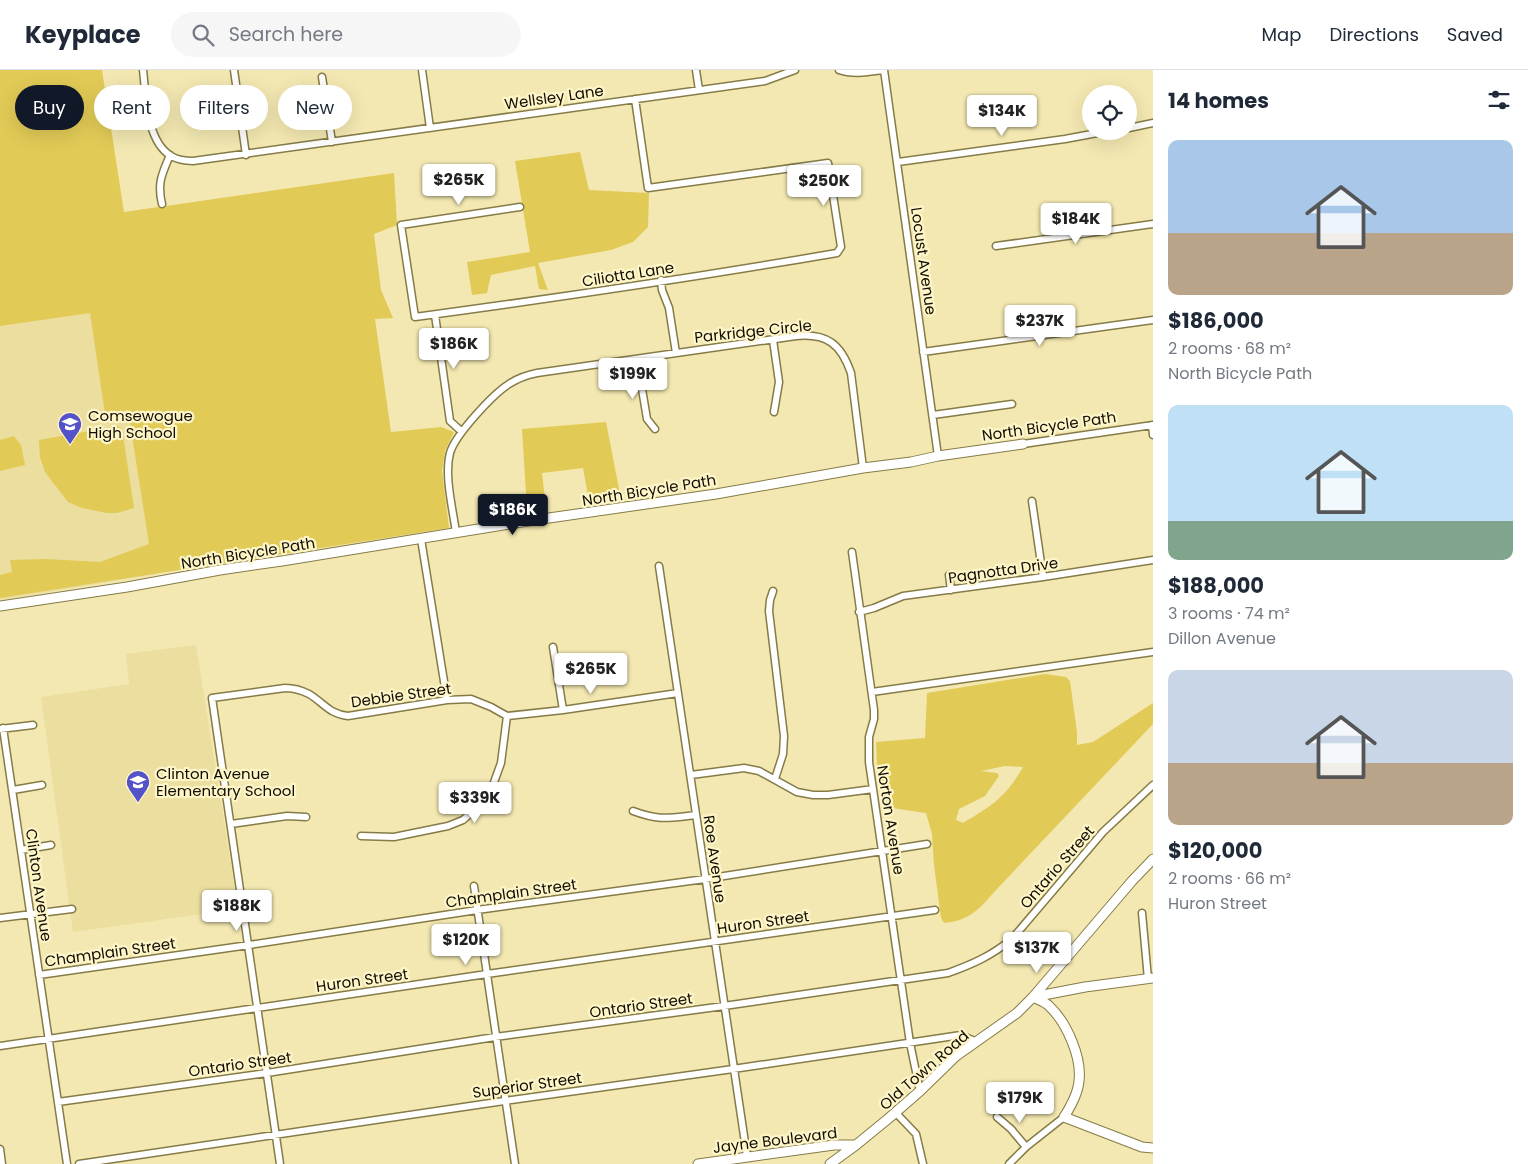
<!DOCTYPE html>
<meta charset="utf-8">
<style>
:root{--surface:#fff;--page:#f6f6f7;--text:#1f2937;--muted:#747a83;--line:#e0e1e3;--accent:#111827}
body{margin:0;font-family:Poppins,sans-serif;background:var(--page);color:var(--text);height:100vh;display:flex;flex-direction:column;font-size:19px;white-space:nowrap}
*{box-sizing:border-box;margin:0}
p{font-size:16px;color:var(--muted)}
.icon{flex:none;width:28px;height:28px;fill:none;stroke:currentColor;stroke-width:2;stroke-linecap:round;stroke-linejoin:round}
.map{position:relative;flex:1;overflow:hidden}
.sheet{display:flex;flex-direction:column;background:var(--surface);width:375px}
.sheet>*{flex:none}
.guide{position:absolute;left:15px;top:15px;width:475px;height:45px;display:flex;gap:10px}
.buttons{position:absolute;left:1082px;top:15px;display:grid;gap:10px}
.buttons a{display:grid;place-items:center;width:55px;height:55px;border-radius:50%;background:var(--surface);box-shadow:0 5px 20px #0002;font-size:25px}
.price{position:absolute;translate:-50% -42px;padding:0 11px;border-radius:5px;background:#fff;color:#222;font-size:16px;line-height:32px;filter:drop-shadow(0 1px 2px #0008)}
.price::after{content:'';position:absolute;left:50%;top:30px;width:15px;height:11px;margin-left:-8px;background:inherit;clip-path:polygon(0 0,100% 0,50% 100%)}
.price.current{background:var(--accent);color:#fff}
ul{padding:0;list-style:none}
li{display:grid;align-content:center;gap:10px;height:265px;padding:0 15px}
li span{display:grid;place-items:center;height:155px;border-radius:10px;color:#555}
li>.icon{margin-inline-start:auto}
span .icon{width:90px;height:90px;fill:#fffc;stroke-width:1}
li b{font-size:21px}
h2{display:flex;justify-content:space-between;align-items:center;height:60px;padding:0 15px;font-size:21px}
.pill{padding:0 18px;border-radius:22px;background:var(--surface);box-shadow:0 5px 20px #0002;font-size:18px;line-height:45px}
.pill.current{background:var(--accent);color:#fff}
header{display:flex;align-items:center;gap:30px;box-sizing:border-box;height:70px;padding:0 25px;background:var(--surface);border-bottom:1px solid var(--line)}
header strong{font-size:24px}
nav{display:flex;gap:28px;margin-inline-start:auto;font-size:18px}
.search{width:350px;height:45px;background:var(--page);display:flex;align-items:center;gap:12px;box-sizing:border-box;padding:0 18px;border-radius:28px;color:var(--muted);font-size:19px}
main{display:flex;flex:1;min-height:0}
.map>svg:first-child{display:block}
</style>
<header>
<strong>Keyplace</strong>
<div class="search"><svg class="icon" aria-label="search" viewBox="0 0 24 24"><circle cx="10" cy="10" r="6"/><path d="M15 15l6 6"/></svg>Search here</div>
<nav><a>Map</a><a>Directions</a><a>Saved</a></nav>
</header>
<main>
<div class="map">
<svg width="1153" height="1094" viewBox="0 0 1153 1094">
<rect width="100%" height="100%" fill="#f3e8b1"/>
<path fill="#ebde9f" d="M118,228L159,504L0,530V247Z
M196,575L238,839L73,862L41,627L129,614L126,584Z"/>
<path fill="#e1ca56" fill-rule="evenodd" d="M0,0H102L124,142L394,103L397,155L374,164L381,220L393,248L375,249L391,362L441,357L454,362L445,381L442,401L449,458L0,528V505L12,502L10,490L46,489L100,492L149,474L128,340L105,344L90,243L0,256Z
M580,82L589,120L649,123L648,157L633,172L611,180L538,193L548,220L539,219L535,196L491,205L487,223L472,225L467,192L530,182L515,91Z
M606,352L621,429L589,431L583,398L542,403L546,438L527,439L522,359Z
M118,356L122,359L134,438L117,443H107L82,438L68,432L45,402L40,387L39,370Z
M14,366L21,375L25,395L0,401V370Z
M1045,604L1066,607L1070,611L1077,662V675L1093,672L1153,633V654L996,820C980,838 970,851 944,853L941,848L934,795L932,764L926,743L885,737L877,695L876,672L925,668L927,623ZM1005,696L1023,697C1006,727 992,736 963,753L956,750L959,739L985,726L999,706L997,703L981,701Z"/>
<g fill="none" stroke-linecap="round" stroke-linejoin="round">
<g stroke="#857b47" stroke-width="9">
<path id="street" d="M143,0C146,25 146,71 171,86C178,90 186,91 193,91L765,11L795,0
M234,0L246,85
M422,0L430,58
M696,0L699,20
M839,0C853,5 869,2 884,0
M884,0L938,386
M322,7L332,72
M1129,58L1153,53
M898,92L1065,69L1108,61
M162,134C157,113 162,104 170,85
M520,137L401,155L415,247C556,228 697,207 837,183L841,177L828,93L648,118L635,29
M996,176L1153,154
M661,210L662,220L669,238L676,283
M435,245L450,351L461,361
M773,270L779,312L774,342
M923,282L1153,250
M637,289L647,349L655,359
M933,345L1012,334
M1152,355L1153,365
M1023,374L1153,355
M1032,431L1043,507
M456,463C453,439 444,406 450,383C455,365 493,324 509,314C518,308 527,305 537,303L796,266C827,263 841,274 851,303L863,398
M421,469L447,630
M852,482L874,640V649L869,667V692L910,973L920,1021
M659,496L747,1086
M949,505L951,520
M773,521L770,530L769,541L784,666L783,684L775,709
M859,542L874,538L903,526L1043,507L1153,490
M553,577L563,640
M872,622L1153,582
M507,646L563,640L678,623
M3,658L67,1094
M0,659L33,655
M691,705L744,698L759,701L797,722L813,725H828L873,719
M13,720L42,715
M633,741C660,751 668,748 696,745
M231,754L287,746L306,747
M361,766L394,767L448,756L463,750L484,731L493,715L501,693L507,646
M21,780L51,775
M474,816L515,1094
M1142,843L1148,909
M0,848L72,839
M39,905L249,875L477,840L705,809L927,774
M0,976L487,904L935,840
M58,1032L267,1003L495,967L724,936L948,903C973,894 991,886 1012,869L1103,762L1153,715
M895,1042L916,1064L923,1094
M997,1047L1011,1059L1026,1077
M0,1079L2,1094
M79,1094L504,1031L733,999L961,965L977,972
M280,1094L212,628L285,618C293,618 301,620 309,624C324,633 329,644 348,646L447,630L471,629L491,637L507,646
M1009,1094L1026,1077L1064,1047"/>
</g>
<g stroke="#857b47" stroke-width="11">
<path id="secondary" d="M0,536L127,517L220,500L282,491L528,451L716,424L863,398L911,392L938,386L1023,374
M1033,927C1039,930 1046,932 1050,937C1067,953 1082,988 1079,1011C1078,1024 1071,1036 1064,1047L1142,1077L1153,1078
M1033,927L1085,917L1153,908
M698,1094L834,1075H856
M830,1094L856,1075L889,1048L920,1021L956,986L1017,943L1033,927L1132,811L1153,789"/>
</g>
<use href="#street" stroke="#fff" stroke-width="6"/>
<use href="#secondary" stroke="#fff" stroke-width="9"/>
</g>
<defs>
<g id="school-pin" transform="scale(1.25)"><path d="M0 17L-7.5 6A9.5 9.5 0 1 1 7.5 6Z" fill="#5352c9" stroke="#fef5c9"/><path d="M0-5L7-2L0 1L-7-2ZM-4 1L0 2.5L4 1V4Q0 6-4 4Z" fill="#fff"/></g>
</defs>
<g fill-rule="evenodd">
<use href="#school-pin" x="70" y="354"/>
<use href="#school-pin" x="138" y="712"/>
</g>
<g text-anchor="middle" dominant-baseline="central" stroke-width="4.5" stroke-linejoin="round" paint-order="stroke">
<g font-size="15" fill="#110d00" stroke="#fef5c9">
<text transform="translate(554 27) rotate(-8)">Wellsley Lane</text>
<text transform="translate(924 191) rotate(82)">Locust Avenue</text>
<text transform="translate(628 204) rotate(-9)">Ciliotta Lane</text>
<text transform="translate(753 261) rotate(-6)">Parkridge Circle</text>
<text transform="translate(1049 356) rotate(-8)">North Bicycle Path</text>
<text transform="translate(649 420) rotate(-9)">North Bicycle Path</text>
<text transform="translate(248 483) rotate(-9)">North Bicycle Path</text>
<text transform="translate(1003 500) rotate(-8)">Pagnotta Drive</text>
<text transform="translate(401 625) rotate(-8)">Debbie Street</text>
<text transform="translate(891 750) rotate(81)">Norton Avenue</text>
<text transform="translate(715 789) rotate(82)">Roe Avenue</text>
<text transform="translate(1057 797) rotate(-49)">Ontario Street</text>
<text transform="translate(39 815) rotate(82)">Clinton Avenue</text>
<text transform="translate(511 823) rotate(-8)">Champlain Street</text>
<text transform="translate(763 852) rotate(-8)">Huron Street</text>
<text transform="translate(110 882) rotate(-8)">Champlain Street</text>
<text transform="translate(362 910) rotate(-8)">Huron Street</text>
<text transform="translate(641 935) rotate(-8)">Ontario Street</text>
<text transform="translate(240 994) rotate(-8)">Ontario Street</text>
<text transform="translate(924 1000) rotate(-41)">Old Town Road</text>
<text transform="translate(527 1015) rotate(-8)">Superior Street</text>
<text transform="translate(775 1070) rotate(-7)">Jayne Boulevard</text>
</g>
<g font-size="15" fill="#110d00" stroke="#fef5c9" text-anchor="start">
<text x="88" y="345">Comsewogue<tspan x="88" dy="17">High School</tspan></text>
<text x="156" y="703">Clinton Avenue<tspan x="156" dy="17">Elementary School</tspan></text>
</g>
</g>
</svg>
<div class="buttons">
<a><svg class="icon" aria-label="locate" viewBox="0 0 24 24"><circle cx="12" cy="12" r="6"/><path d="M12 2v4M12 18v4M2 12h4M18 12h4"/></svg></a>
</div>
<b class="price" style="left:1002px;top:67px">$134K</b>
<b class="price" style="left:459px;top:136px">$265K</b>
<b class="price" style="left:824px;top:137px">$250K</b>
<b class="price" style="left:1076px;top:175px">$184K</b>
<b class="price" style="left:1040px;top:277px">$237K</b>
<b class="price" style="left:454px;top:300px">$186K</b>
<b class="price" style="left:633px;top:330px">$199K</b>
<b class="price current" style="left:513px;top:466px">$186K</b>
<b class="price" style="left:591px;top:625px">$265K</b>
<b class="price" style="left:475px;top:754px">$339K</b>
<b class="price" style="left:237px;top:862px">$188K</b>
<b class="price" style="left:466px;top:896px">$120K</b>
<b class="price" style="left:1037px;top:904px">$137K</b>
<b class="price" style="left:1020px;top:1054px">$179K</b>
<div class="guide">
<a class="pill current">Buy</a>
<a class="pill">Rent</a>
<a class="pill">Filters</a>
<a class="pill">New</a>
</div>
</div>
<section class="sheet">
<h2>14 homes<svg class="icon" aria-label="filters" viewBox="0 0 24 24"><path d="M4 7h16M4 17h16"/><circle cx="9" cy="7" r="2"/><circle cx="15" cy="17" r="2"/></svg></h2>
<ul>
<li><span style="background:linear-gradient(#a9c7e8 60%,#b9a48a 0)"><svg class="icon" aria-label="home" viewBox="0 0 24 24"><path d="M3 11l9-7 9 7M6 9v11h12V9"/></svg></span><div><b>$186,000</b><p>2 rooms · 68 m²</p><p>North Bicycle Path</p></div></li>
<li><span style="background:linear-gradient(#bfe0f5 75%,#7fa58c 0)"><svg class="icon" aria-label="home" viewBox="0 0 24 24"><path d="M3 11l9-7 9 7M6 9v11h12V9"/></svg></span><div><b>$188,000</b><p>3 rooms · 74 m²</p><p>Dillon Avenue</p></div></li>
<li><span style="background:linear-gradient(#c9d6e8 60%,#b9a48a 0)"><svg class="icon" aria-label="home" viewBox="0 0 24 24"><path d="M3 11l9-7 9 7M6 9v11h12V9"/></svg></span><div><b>$120,000</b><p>2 rooms · 66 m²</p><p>Huron Street</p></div></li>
</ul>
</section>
</main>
